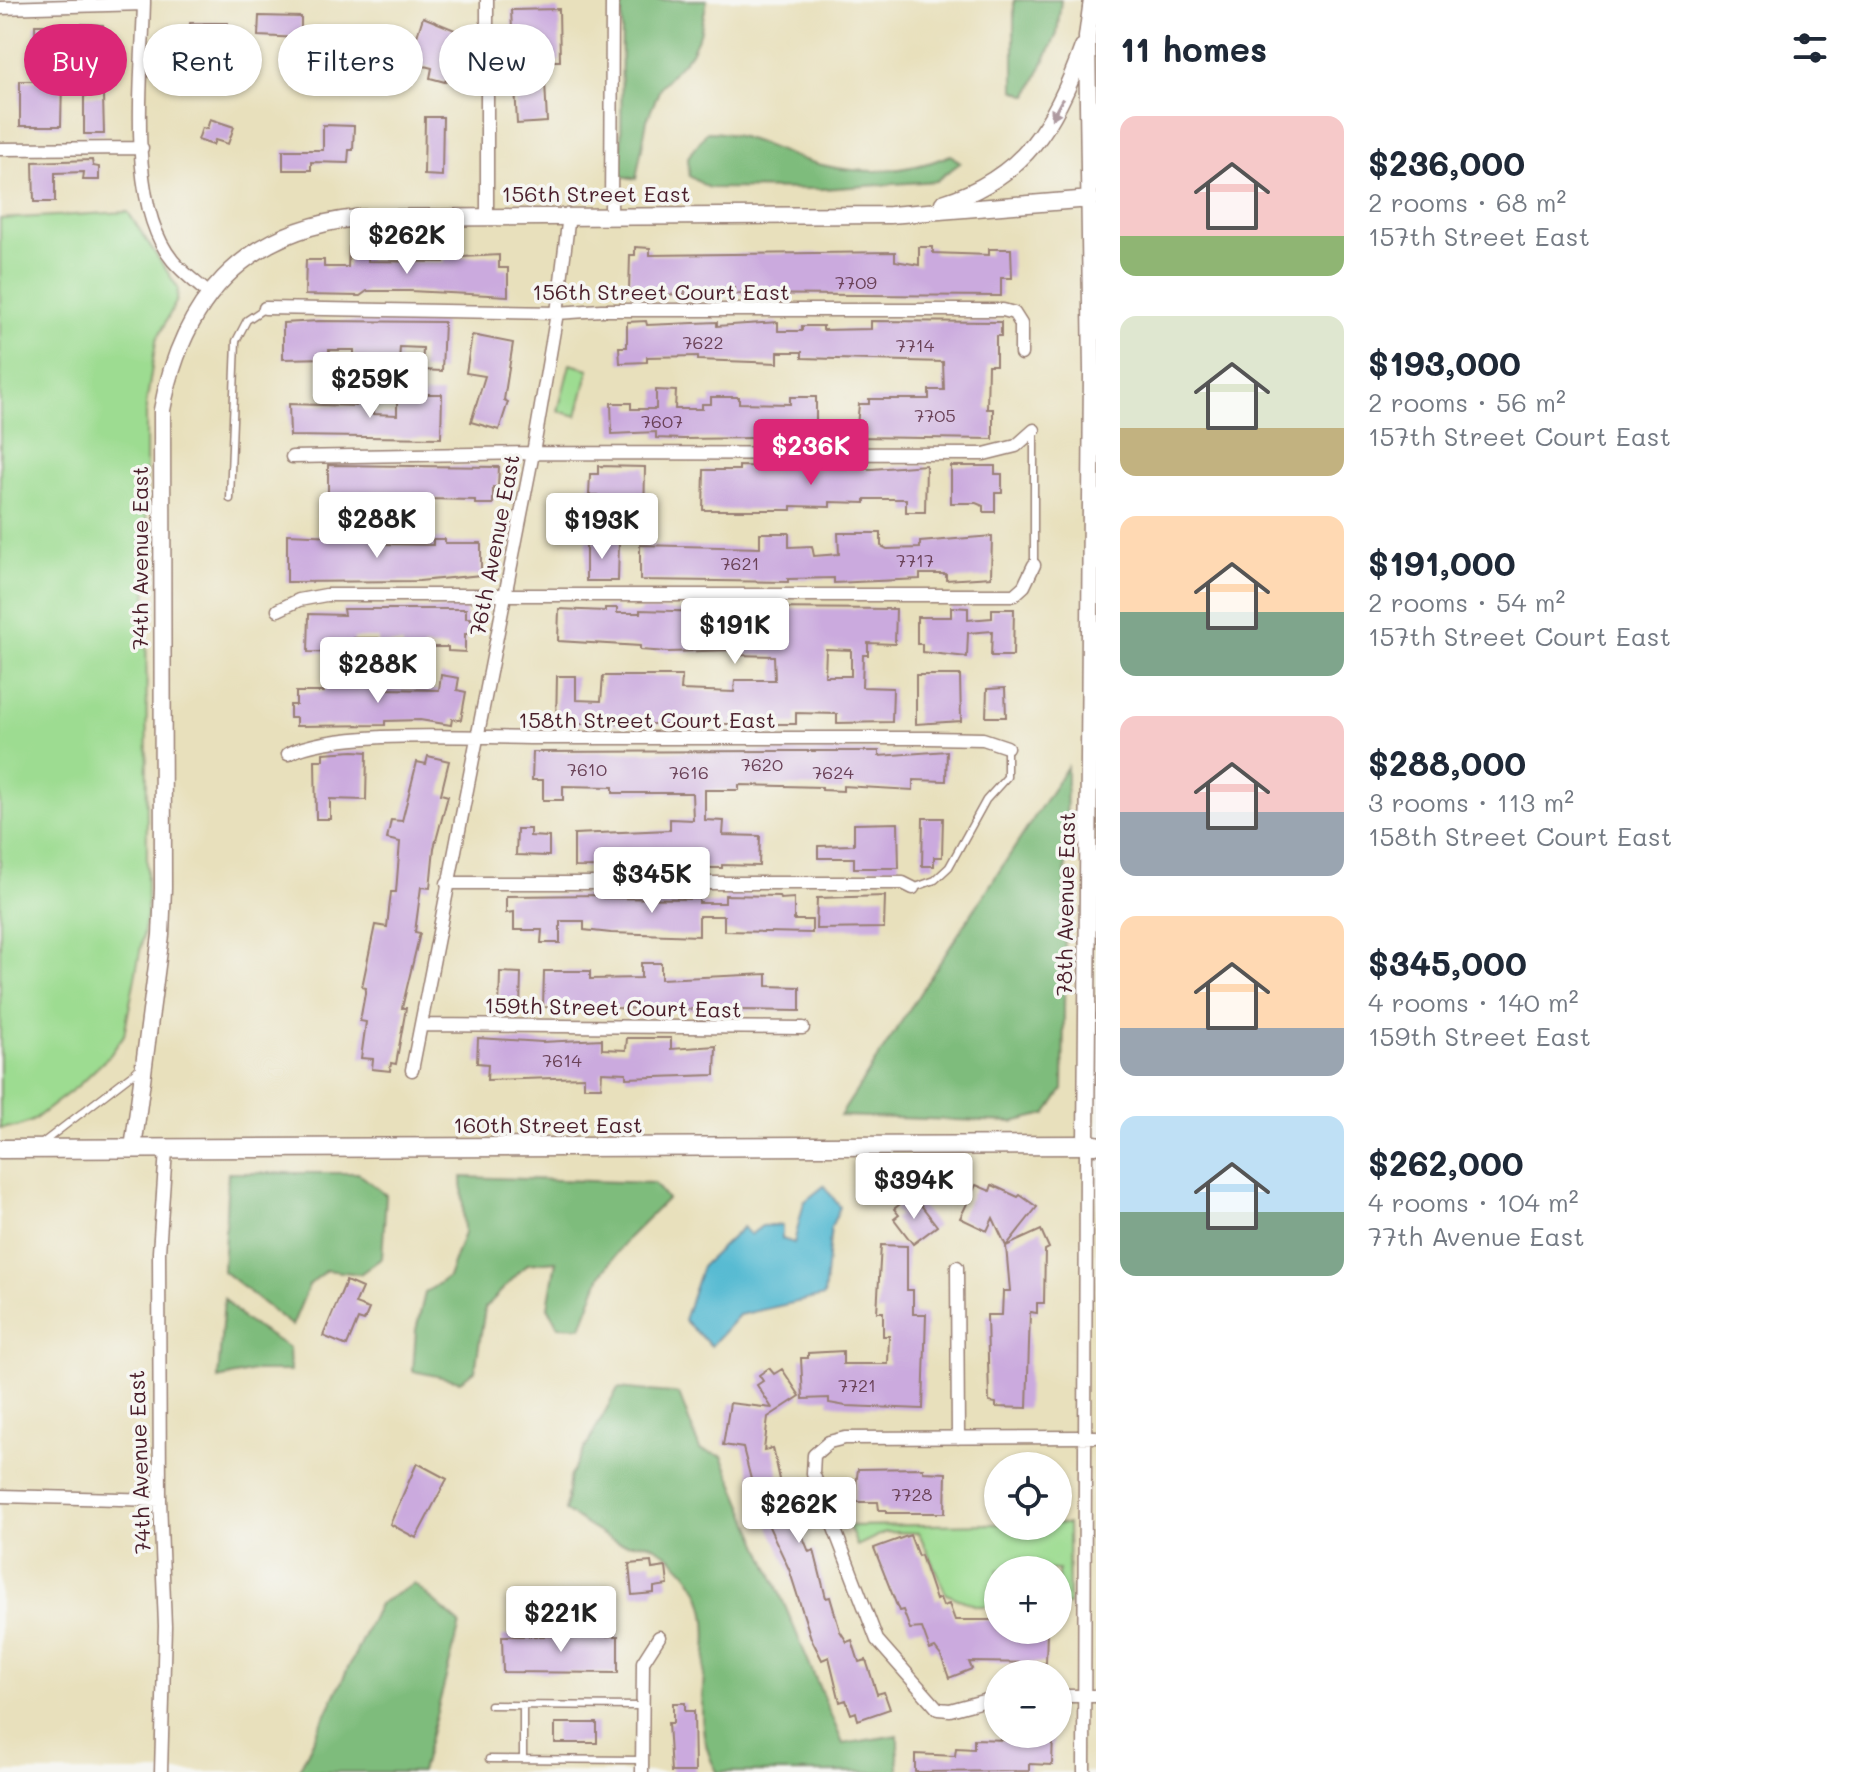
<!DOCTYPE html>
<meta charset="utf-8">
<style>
:root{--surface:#fff;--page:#f2f2f3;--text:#1f2937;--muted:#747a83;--accent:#db2777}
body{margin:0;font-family:Mali,sans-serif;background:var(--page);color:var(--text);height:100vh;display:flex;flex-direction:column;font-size:30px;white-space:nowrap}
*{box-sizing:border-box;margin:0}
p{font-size:26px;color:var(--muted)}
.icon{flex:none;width:44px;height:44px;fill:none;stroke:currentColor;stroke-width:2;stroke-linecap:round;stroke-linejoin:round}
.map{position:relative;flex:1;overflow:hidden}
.panel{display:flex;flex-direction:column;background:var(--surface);width:760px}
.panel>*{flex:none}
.top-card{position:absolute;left:24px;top:24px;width:760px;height:72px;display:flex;gap:16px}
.controls{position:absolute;left:984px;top:1452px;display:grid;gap:16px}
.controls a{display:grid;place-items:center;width:88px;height:88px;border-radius:50%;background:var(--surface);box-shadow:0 2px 6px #0004;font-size:40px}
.price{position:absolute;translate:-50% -68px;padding:0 18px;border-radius:8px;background:#fff;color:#222;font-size:26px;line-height:52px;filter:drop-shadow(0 2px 4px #0008)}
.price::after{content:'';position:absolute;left:50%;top:48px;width:24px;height:18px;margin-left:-12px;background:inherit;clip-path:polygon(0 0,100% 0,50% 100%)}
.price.current{background:var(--accent);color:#fff}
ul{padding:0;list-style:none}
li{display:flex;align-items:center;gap:24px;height:200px;padding:0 24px}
li span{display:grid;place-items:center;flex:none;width:224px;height:160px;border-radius:16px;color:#555}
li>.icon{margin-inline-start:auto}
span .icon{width:96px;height:96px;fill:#fffc;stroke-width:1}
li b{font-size:34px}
h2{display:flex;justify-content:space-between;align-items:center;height:96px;padding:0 24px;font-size:34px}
.chip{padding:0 28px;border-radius:36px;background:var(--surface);box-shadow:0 2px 6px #0004;font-size:28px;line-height:72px}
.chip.current{background:var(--accent);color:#fff}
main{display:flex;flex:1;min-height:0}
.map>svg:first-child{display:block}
</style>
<main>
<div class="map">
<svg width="1096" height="1772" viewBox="0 0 1096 1772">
<rect width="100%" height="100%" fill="#f6f6f2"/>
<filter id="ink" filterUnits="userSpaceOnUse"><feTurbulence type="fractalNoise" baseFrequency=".0125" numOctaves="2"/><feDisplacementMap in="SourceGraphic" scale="16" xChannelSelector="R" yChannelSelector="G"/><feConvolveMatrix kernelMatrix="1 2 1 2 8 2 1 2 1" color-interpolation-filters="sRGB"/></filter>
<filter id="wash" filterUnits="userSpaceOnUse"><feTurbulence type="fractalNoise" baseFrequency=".006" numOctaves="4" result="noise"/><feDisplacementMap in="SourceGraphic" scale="32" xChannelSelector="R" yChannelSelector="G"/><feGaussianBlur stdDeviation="1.8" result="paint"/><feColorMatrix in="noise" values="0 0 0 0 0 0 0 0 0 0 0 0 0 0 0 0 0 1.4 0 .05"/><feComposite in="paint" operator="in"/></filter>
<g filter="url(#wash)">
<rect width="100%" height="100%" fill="#e8e0bc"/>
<path fill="#9ddc91" stroke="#747e5e" stroke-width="2" d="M128,212L178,288L177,300L156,341L146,406L147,915L124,1035L110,1055L79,1085L32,1121L17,1127L0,1128V219Z
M570,364L589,369L577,416L558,411Z
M998,1524H1068L1069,1605H1058V1570H998V1606H977L946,1594L919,1533L886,1532L857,1546L849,1526Z"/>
<path fill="#7ebc7b" stroke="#646e53" stroke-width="2" d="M622,0H707L700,34L691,53L661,86L647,120L636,179L621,176Z
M1014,0H1061L1057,34L1028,96L1014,90Z
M707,132C742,132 768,148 801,159C851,176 903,175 951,155L960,163L936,181L823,189L709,188L689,176L688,157Z
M1067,767L1063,1090L1046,1114L1013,1122L840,1116Z
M228,1173H358L386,1195L382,1258L360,1274L326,1270L309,1285L292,1326L223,1271Z
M462,1177L654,1183L667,1199L628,1238L601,1275L581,1327L558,1326L548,1307L556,1261L527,1264L485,1308L475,1371L460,1381L413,1371L416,1330L425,1293L448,1277L464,1233Z
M224,1298L243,1319L289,1348L290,1371H253L218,1379Z
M618,1388L679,1394L700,1450L722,1456L843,1744L898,1735V1772H717C671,1692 755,1606 654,1546C644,1540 629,1546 618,1542C600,1536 581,1520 565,1511L570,1476Z
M414,1584L460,1624L421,1772H298L379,1604Z"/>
<path fill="#54bad2" stroke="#4f6c7e" stroke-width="2" d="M824,1186L840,1207L831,1227L824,1296L739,1315L711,1346L684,1320L702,1266L743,1227L750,1235L762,1226L782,1225V1239L794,1243L804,1202Z"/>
<g id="blocks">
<path fill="#cbaade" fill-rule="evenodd" d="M559,9L560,61H544L547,122L517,124L511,10Z
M259,16L301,17V38L258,36Z
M423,17L455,30L443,60L454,63L445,82L430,78L432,68L409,62Z
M190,23H228L227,58H222V66H205V55H197V44H189Z
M82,24L103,25L102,62H83Z
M35,25H55L56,57L36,58Z
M303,36H338L337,79H313V58H302Z
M20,81H62L61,126H20Z
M84,96H103L104,134H84Z
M425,117H443L442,176L424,175Z
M210,119L234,127L228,144L215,140L213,145L198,140L202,128L207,129Z
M323,125L354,126L353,150H349L348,163L311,162V170H283V150H323Z
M92,160L93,166L99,167V180H83L84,172L55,173V202H34L33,162Z
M349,247L368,250V261L444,262V258L499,255V268H508V296L410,291H367L360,296L305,295L306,260H324V267H348Z
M635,247L650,248V255L895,252V261L919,265V247H933V253L989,255V249H1011L1012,278H1001V296L734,294V288L685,289V294L662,295V292L629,291L630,255H635Z
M319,321L444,322L442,371L422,370L423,348L400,347L399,362H354V350H329V358L283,359V323Z
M646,321L647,325L717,322V326L778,322V331H802V326H823V330L871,329V321L1001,322V336H996V365H988L987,409H993V439L856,437L859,404H869V399H929V390H944L943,362L802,358V352H778V363L698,360V356L647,357V362L620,363L619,347H627V322Z
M472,335L513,343L504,400L508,402L499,430L471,422L485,376L466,373Z
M656,390L676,391L675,409H702V404H711V397H739V403L790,404V397H816V437L683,439L656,438V432L612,434L611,403H631V409H656Z
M425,394H442L441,438L290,436L289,404L355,406V400L373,401V414L397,415V397H425Z
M328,465L499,467L498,487H493V504H475V500L426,499V506L405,505V501L335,506V499H328Z
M926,465L925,512H906V499H865V503L830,502V507L791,506V510H703L704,470H739V466L872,469Z
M598,466L645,467L644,521H630V513H597V495H589L590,474H598Z
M951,466H995V474H1002V493H995V512H983V506L976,503H951Z
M760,533H789V547L812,546L814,556L839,554L838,533H881V546L887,549L920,548V542L992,536L991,577L946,580V574H920V579L834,583V578L788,579V582L640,580V545L760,548Z
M287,534L385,538V544L433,545V539H445V543H481V575L419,581L287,582Z
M586,540L619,541L618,581H586Z
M951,607L968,608V620L992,618V609H1014L1013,656H991L992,631L968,633L967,657L922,652V644H917V617H951Z
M605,608H617V613H640V610L738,613V608L896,609L895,644L868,643V655H863L862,687L893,688L892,722L837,723V714L796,713V724H556L557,676H576V700L601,701L603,676H682L681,690L734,692L735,680H775L774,656L737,655V650L668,652L640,650V646L558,641L559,609L605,611ZM826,649L851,650V676H825Z
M343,609H466V618H471V634H465V652L448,651V647H423L422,656H402L403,644H378V638H354V653L308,652L309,614L344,615Z
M441,675L459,678L457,690L466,692L461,720L452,719L451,725L420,720L385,721V725L296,726V718H290V705H296V692H324L325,684H384V689L439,690Z
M916,675H960L961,721L916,724Z
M1005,688L1006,717H986L987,689Z
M354,751L367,752L366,800L330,799V819H316L315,760H323V753Z
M781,751H879V756L947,751L946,781L913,780V790L843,786V791L822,790V787L739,785V790H705V820L724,821L723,835L760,836L759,866L722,865V868L574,867V834L670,830V819L693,820L692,793H613V787L563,786V800H543V780H532L533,752Z
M428,756L449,761L441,794L448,796L434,848L430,888L421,887L415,932L420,933L402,1008H406L396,1064L391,1063L390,1071L372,1069L373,1059L361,1058L366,1022L360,1021L366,988L362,987L375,925L387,927L391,892H396L400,842L387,839L391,820L402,821L417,762L426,764Z
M923,818H943L942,857H934V866H922Z
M898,823L899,868H854V858H818V846L854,845V824Z
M517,829H530V836L549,837V856L516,855Z
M603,895V898L699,899V903H725V895L779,896L780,899L794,898V920H812V933L724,931V916H699V936L611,933L584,930V921H560V943H541L542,930H514V912L506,913V896Z
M885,896L884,928L816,929L817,898Z
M641,963H661V979L767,974V986L800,987V1011L543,1007L544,971H590V979L641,978Z
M500,972L521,973L520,1011L499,1010Z
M478,1038L542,1042L602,1039V1049L626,1050L627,1038H671V1049L716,1046L715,1075L626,1078V1073L602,1072L601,1087H584V1077L487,1080L488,1064L477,1063Z
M976,1185L990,1191L992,1185L1018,1197L1020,1195L1037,1207L1006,1246L993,1218L987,1231L960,1218Z
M905,1200L909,1206L917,1200L937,1226L913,1244L894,1219L899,1215L894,1209Z
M1041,1230L1049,1248L1045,1250L1044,1303H1037V1313L1030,1312L1027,1408L996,1407V1403L989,1402L987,1315H1002L1003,1291H1010L1006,1246Z
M881,1245L907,1246V1290H913V1314H926L923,1409L846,1406L829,1403V1398L803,1399L801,1358H808V1353L843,1351V1364H888L889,1336H883V1312H877Z
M346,1281L362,1288L355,1304L369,1309L364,1321L358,1319L347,1346L323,1336Z
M769,1368L774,1374L782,1369L800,1396L768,1417L764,1450L773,1448L781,1484L787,1483L802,1524L803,1537L809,1552L814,1550L826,1598L830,1597L840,1631L847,1642L852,1640L859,1662L866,1660L877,1694L884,1692L890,1709L858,1720L856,1712L851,1714L846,1700L840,1702L829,1657L822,1660L811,1638L789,1569L756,1499L743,1448L723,1445L730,1403L772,1408L757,1385L763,1381L759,1375Z
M417,1463L447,1479L416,1538L390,1524Z
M923,1468V1472L946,1473L945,1513H886V1510H879L878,1502H854L858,1469Z
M910,1535L918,1556L921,1555L936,1600L940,1598L943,1606L949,1604L955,1620H998V1630H1047L1046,1663L969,1662L972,1669L949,1678L941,1656L935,1648L930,1650L922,1628L910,1629L903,1610L899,1611L874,1548Z
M651,1562L652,1569L666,1567L668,1585L654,1587V1593L632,1595L629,1564Z
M502,1636H618V1673L503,1672Z
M673,1703H685V1711H694L695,1772H671L668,1723H673Z
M555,1723H597V1743H555Z
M1007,1734H1053L1052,1765L1029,1764V1771L915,1772V1754L955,1756L956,1748L974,1749V1739L1007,1740Z"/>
</g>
</g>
<g filter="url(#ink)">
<use href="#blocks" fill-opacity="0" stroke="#998074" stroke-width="2"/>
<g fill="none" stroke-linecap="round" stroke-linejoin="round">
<g stroke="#998074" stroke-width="9">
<path id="service" d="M230,499L236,341L247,320L265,308
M1034,565V430
M913,888L935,880L949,867L986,800L1007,777V747
M41,1144L140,1068
M490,1705L641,1706
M489,1759L642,1760
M523,1759V1705"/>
</g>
<g stroke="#998074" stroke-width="15">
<path id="minor" d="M144,0C143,73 125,203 173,261C183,273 198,284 210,295
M487,0V216
M0,8L144,4
M0,149L142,148
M611,215L612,0
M265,308L557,313L601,310H1003L1014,313L1021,324V354
M292,457L533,453L984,454L1016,446L1034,430
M278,610L299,600L326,595H1014L1024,586L1034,565
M288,754C337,728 481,738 541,738C670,739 799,739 929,738L983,739L1007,747
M447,883H903L913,888
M423,1025L803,1028
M412,1070L533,453L557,313L569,215
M957,1267L958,1438
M0,1496L160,1500
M1058,1696H1096
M998,1697L950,1710L938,1709L877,1640L813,1473L814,1455L829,1442L845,1438L1096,1437
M161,1772L165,1626L160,1500L159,1252L166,1150
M642,1772L643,1662L659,1637
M1084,1772L1086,1144"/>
</g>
<g stroke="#998074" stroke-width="19">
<path id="tertiary" d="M943,203C1024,178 1056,124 1083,47
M1086,1144L1092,371L1087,37L1092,0
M133,1149L161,935L163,888L162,410C182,302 242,231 356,218L890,215L1091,199"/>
</g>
<g stroke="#998074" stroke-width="21">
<path id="secondary" d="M0,1149L1096,1145"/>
</g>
<use href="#service" stroke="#fff" stroke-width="6"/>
<use href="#minor" stroke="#fff" stroke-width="12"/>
<use href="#tertiary" stroke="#fff" stroke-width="16"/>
<use href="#secondary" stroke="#fff" stroke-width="18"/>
</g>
<defs><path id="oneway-solid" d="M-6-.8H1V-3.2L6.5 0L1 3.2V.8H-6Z" transform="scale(2)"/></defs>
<use fill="#ae9aa0" href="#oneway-solid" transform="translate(1057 109) rotate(118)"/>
</g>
<g text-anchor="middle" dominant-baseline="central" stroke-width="7" stroke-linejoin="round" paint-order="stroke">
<g font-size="18" fill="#6a4258">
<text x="856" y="282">7709</text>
<text x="703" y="342">7622</text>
<text x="915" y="345">7714</text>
<text x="935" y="415">7705</text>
<text x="662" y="421">7607</text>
<text x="915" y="560">7717</text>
<text x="740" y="563">7621</text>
<text x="762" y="764">7620</text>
<text x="587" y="769">7610</text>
<text x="689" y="772">7616</text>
<text x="833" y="772">7624</text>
<text x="562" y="1060">7614</text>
<text x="857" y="1385">7721</text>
<text x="912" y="1494">7728</text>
</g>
<g font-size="22" fill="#4a1f2b" stroke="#f6f6f2">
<text x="596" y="193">156th Street East</text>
<text x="661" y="291">156th Street Court East</text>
<text transform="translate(494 545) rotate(-79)">76th Avenue East</text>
<text transform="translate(139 558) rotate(-90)">74th Avenue East</text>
<text x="647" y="719">158th Street Court East</text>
<text transform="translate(1065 904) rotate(-89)">78th Avenue East</text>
<text transform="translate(613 1007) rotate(1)">159th Street Court East</text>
<text x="548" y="1124">160th Street East</text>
<text transform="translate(139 1462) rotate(-92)">74th Avenue East</text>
</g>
</g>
</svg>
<div class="controls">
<a><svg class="icon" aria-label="locate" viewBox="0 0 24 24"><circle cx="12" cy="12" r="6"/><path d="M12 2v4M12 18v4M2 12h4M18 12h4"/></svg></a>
<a>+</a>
<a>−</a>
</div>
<b class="price" style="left:407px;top:276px">$262K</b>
<b class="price" style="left:370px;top:420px">$259K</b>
<b class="price current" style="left:811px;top:487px">$236K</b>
<b class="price" style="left:377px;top:560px">$288K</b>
<b class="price" style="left:602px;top:561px">$193K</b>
<b class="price" style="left:735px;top:666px">$191K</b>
<b class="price" style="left:378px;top:705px">$288K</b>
<b class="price" style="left:652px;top:915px">$345K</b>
<b class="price" style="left:914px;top:1221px">$394K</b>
<b class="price" style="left:799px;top:1545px">$262K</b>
<b class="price" style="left:561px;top:1654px">$221K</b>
<div class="top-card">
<a class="chip current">Buy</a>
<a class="chip">Rent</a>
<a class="chip">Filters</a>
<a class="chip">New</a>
</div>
</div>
<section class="panel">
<h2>11 homes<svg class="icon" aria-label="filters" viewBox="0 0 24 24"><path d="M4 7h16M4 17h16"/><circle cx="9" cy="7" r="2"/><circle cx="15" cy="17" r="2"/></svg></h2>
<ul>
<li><span style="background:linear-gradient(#f6c9c9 75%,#8fb573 0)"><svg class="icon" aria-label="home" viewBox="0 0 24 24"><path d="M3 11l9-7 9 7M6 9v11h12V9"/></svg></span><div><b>$236,000</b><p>2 rooms · 68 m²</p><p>157th Street East</p></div></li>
<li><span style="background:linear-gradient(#dfe7d0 70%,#c2b280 0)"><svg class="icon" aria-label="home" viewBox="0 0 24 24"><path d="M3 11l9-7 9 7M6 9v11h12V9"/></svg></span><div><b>$193,000</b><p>2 rooms · 56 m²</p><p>157th Street Court East</p></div></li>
<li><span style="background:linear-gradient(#ffd9b3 60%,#7fa58c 0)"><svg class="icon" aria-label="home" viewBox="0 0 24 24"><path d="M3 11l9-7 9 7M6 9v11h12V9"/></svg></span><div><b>$191,000</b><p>2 rooms · 54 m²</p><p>157th Street Court East</p></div></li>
<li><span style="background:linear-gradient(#f6c9c9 60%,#9aa5b1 0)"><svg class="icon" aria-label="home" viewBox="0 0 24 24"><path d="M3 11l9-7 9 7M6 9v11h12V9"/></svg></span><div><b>$288,000</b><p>3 rooms · 113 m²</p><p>158th Street Court East</p></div></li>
<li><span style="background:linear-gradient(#ffd9b3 70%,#9aa5b1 0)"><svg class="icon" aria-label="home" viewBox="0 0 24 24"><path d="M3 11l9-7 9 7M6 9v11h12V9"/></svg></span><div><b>$345,000</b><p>4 rooms · 140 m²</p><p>159th Street East</p></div></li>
<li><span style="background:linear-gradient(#bfe0f5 60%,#7fa58c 0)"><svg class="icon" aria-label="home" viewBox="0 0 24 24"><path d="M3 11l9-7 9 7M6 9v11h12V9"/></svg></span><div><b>$262,000</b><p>4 rooms · 104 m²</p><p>77th Avenue East</p></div></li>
</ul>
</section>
</main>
